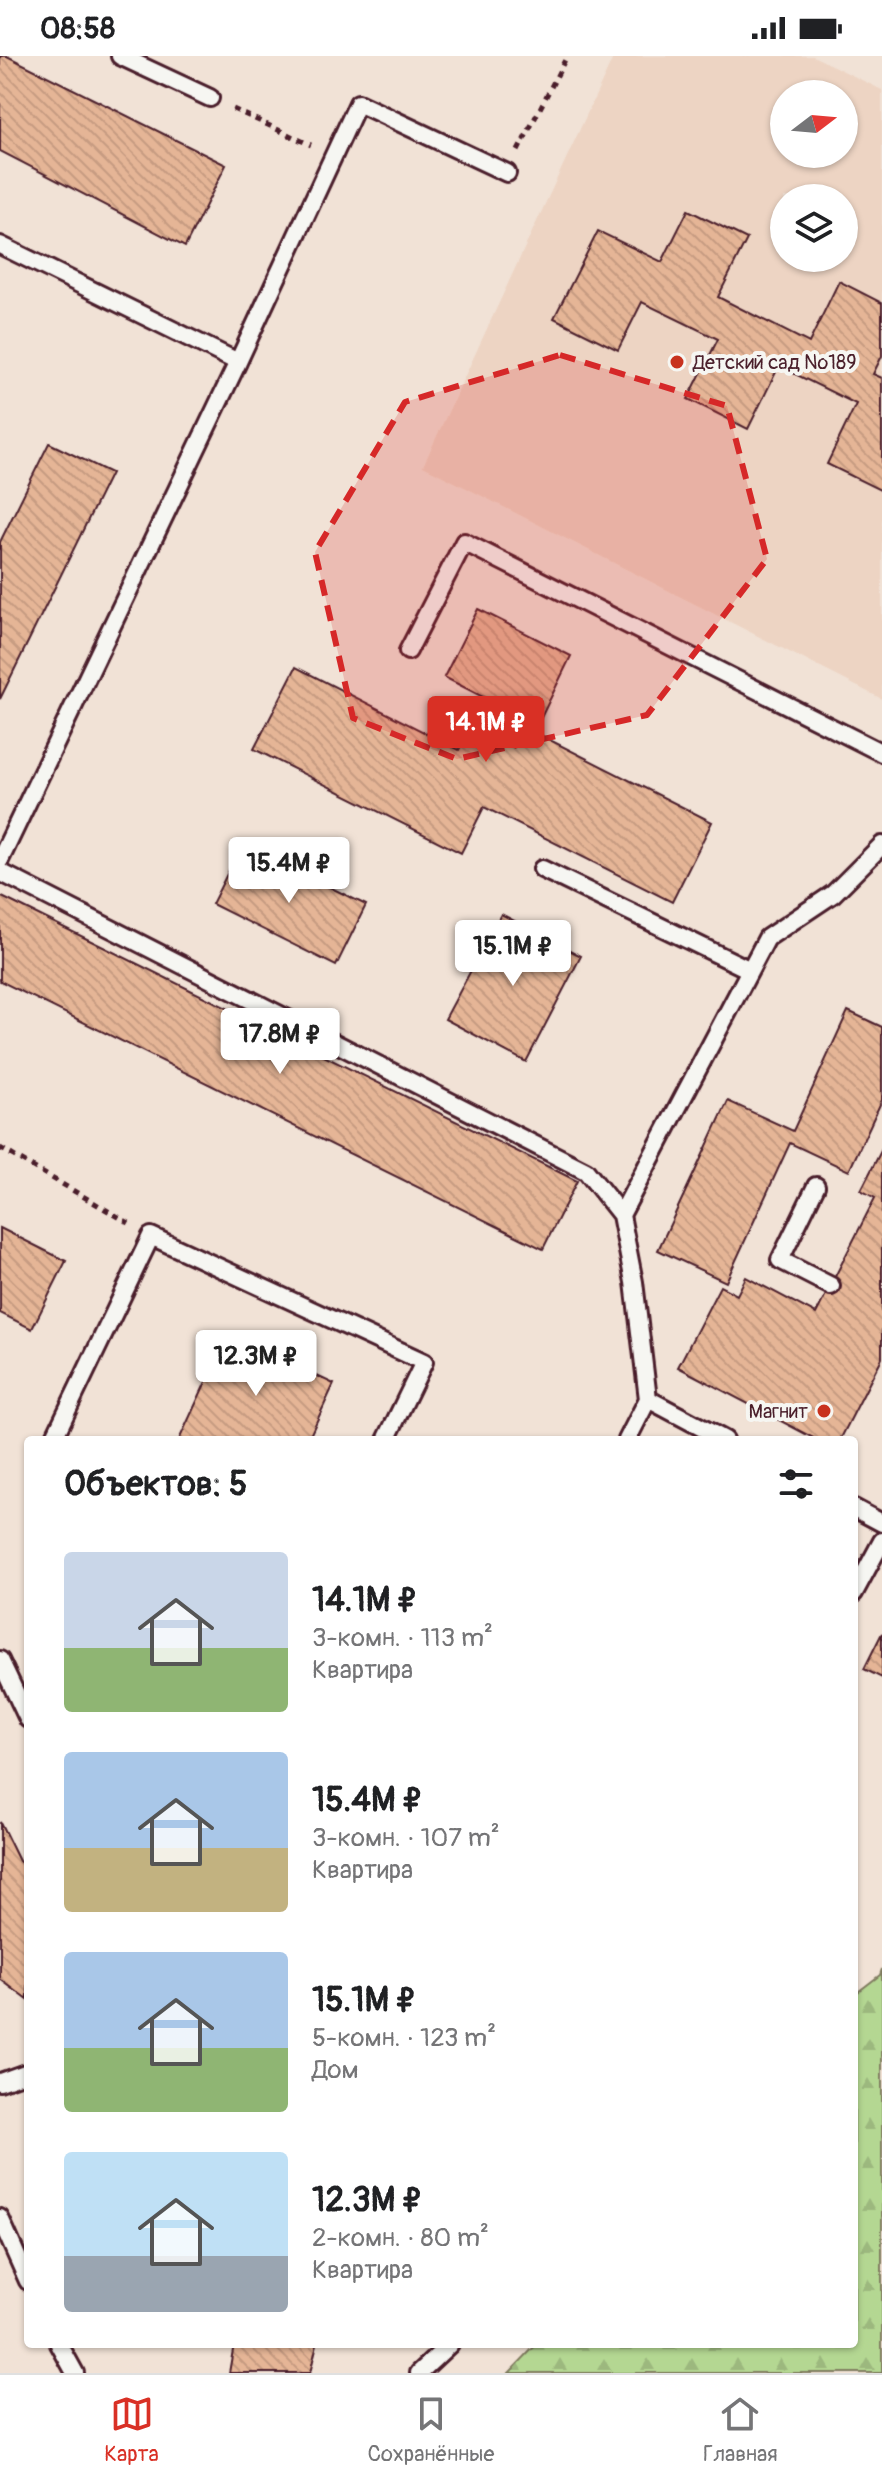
<!DOCTYPE html>
<html lang="ru">
<meta charset="utf-8">
<style>
:root{--surface:#fff;--page:#f6f6f6;--text:#202124;--muted:#757577;--line:#e0e0e0;--accent:#d93025}
body{margin:0;font-family:Pangolin,sans-serif;background:var(--page);color:var(--text);height:100vh;display:flex;flex-direction:column;font-size:30px;white-space:nowrap}
*{box-sizing:border-box;margin:0}
p{font-size:26px;color:var(--muted)}
.icon{flex:none;width:44px;height:44px;fill:none;stroke:currentColor;stroke-width:2;stroke-linecap:round;stroke-linejoin:round}
.map{position:relative;flex:1;overflow:hidden}
.side{position:absolute;left:24px;top:1380px;width:834px;height:912px;display:flex;flex-direction:column;background:var(--surface);border-radius:8px;box-shadow:0 2px 6px #0004}
.side>*{flex:none}
.needle{width:52px;rotate:74deg}
.fabs{position:absolute;left:770px;top:24px;display:grid;gap:16px}
.fabs a{display:grid;place-items:center;width:88px;height:88px;border-radius:50%;background:var(--surface);box-shadow:0 2px 6px #0004;font-size:40px}
.price{position:absolute;translate:-50% -68px;padding:0 18px;border-radius:8px;background:#fff;color:#222;font-size:26px;line-height:52px;filter:drop-shadow(0 2px 4px #0008)}
.price::after{content:'';position:absolute;left:50%;top:48px;width:24px;height:18px;margin-left:-12px;background:inherit;clip-path:polygon(0 0,100% 0,50% 100%)}
.price.on{background:var(--accent);color:#fff}
ul{padding:0;list-style:none}
li{display:flex;align-items:center;gap:24px;height:200px;padding:0 40px}
li span{display:grid;place-items:center;flex:none;width:224px;height:160px;border-radius:8px;color:#555}
li>.icon{margin-inline-start:auto}
span .icon{width:96px;height:96px;fill:#fffc;stroke-width:1}
li b{font-size:34px}
h2{display:flex;justify-content:space-between;align-items:center;height:96px;padding:0 40px;font-size:34px}
.status{display:flex;justify-content:space-between;align-items:center;height:56px;padding:0 40px;background:var(--surface);direction:ltr}
.status svg{height:22px;fill:currentColor}
.tabs{display:flex;justify-content:space-around;align-items:center;height:112px;border-top:2px solid var(--line);background:var(--surface);font-size:22px;color:var(--muted)}
.tabs a{display:grid;justify-items:center;gap:4px}
.tabs .on{color:var(--accent)}
.map>svg:first-child{display:block}
</style>
<div class="status"><b>08:58</b><svg viewBox="0 0 49 12"><path d="M0 12V9h3v3zM5 12V6h3v6zM10 12V3h3v9zM15 12V0h3v12zM26 1h20v11H26zM47 4h2v5h-2z"/></svg></div>
<div class="map">
<svg width="882" height="2317" viewBox="0 0 882 2317">
<defs>
<pattern id="forest-firs" width="22" height="20" patternUnits="userSpaceOnUse" patternTransform="scale(2)"><rect width="22" height="20" fill="#b4d792"/><path d="M5 1l3.5 6h-7zM16 11l3.5 6h-7z" fill="#9cb87e"/></pattern>
<pattern id="building-back-hatch" width="6" height="6" patternUnits="userSpaceOnUse" patternTransform="scale(2)"><rect width="6" height="6" fill="#e5b596"/><path d="M-1 5l2 2M0 0l6 6M5-1l2 2" fill="none" stroke="#c69b81"/></pattern>
</defs>
<rect width="100%" height="100%" fill="#f1e2d6"/>
<filter id="ink" filterUnits="userSpaceOnUse"><feTurbulence type="fractalNoise" baseFrequency=".0125" numOctaves="2"/><feDisplacementMap in="SourceGraphic" scale="16" xChannelSelector="R" yChannelSelector="G"/><feConvolveMatrix kernelMatrix="1 2 1 2 8 2 1 2 1" color-interpolation-filters="sRGB"/></filter>
<g filter="url(#ink)">
<path fill="#edd4c3" fill-rule="evenodd" d="M614,0H813L882,34V643L423,410ZM784,38H844V98H784ZM784,142H844V202H784Z"/>
<path fill="url(#forest-firs)" stroke="#7f7b5e" stroke-width="2" d="M882,1913V2317H509L537,2288H854V1939L880,1919Z"/>
<path fill="url(#building-back-hatch)" stroke="#4a1f2b" stroke-width="2" d="M0,0H7L226,109L185,191L0,95Z
M688,154L747,183L718,241L809,287L839,225L882,247V300L873,318L882,322V435L827,408L856,348L779,310L748,373L688,343L718,283L642,246L618,294L554,262L598,175L662,206Z
M49,387L111,417L0,643V486Z
M478,553L571,600L534,676L712,766L672,846L484,751L461,797L254,693L296,611L459,694L485,642L444,621Z
M242,788L366,849L336,910L212,848Z
M0,840L577,1125L543,1193L0,925Z
M501,858L581,900L526,1006L445,963Z
M848,955L882,971V1044L849,1115L790,1087L726,1226L658,1194L728,1045L793,1075Z
M882,1093V1302L840,1384H817L678,1311L720,1230L737,1239L746,1221L816,1258L875,1142L861,1134Z
M0,1172L66,1205L32,1273L0,1257Z
M228,1278L334,1328L308,1384H179Z
M882,1577V1622L864,1613Z
M0,1766L19,1805L28,1812V1944L0,1923Z
M234,2288H317L310,2317H229Z"/>
<g fill="none" stroke-linecap="round" stroke-linejoin="round">
<g stroke="#4a1f2b" stroke-width="22">
<path id="lane" d="M120,0L210,42
M0,189L238,306L0,804
M238,306L358,47L507,117
M408,595L464,486L882,697
M542,813L750,914
M0,816L586,1115L621,1159L634,1226L648,1343
M816,1130L780,1204L831,1230
M621,1159L767,882L833,838L882,789
M53,1384L151,1180L424,1306L386,1384
M627,1384L648,1343L725,1384
M854,1452L882,1467
M854,1537L882,1485
M0,1604L28,1663
M0,2026L28,2016
M0,2162L28,2225
M59,2288L75,2317
M419,2317L450,2288"/>
</g>
<path stroke="#4a1f2b" stroke-width="5" stroke-dasharray="6 6" stroke-linecap="butt" d="M233,53L311,89
M518,95L567,0
M0,1092L129,1167"/>
<use href="#lane" stroke="#f6f6f2" stroke-width="16"/>
</g>
</g>
<path fill="#d62828" fill-opacity="0.2" stroke="#d62828" stroke-width="6" stroke-dasharray="16 10" stroke-linejoin="round" d="M560,299L727,350L767,503L647,659L457,703L353,662L315,496L405,346Z"/>
<g fill="#c8321e" stroke="#f6f6f2" stroke-width="3">
<circle cx="677" cy="306" r="8"/>
<circle cx="824" cy="1355" r="8"/>
</g>
<g text-anchor="middle" dominant-baseline="central" stroke-width="8" stroke-linejoin="round" paint-order="stroke">
<g font-size="20" fill="#4a1f2b" stroke="#f6f6f2" text-anchor="start">
<text x="693" y="306">Детский сад №189</text>
<text x="808" y="1355" text-anchor="end">Магнит</text>
</g>
</g>
</svg>
<div class="fabs">
<a><svg class="needle" viewBox="-14 -14 28 28"><path d="M0-13l5 13h-10z" fill="#e53935"/><path d="M0 13l5-13h-10z" fill="#757577"/></svg></a>
<a><svg class="icon" aria-label="layers" viewBox="0 0 24 24"><path d="M12 4l9 5-9 5-9-5zM3 14l9 5 9-5"/></svg></a>
</div>
<b class="price on" style="left:486px;top:708px">14.1M ₽</b>
<b class="price" style="left:289px;top:849px">15.4M ₽</b>
<b class="price" style="left:513px;top:932px">15.1M ₽</b>
<b class="price" style="left:280px;top:1020px">17.8M ₽</b>
<b class="price" style="left:256px;top:1342px">12.3M ₽</b>
<section class="side">
<h2>Объектов: 5<svg class="icon" aria-label="filters" viewBox="0 0 24 24"><path d="M4 7h16M4 17h16"/><circle cx="9" cy="7" r="2"/><circle cx="15" cy="17" r="2"/></svg></h2>
<ul>
<li><span style="background:linear-gradient(#c9d6e8 60%,#8fb573 0)"><svg class="icon" aria-label="home" viewBox="0 0 24 24"><path d="M3 11l9-7 9 7M6 9v11h12V9"/></svg></span><div><b>14.1M ₽</b><p>3-комн. · 113 m²</p><p>Квартира</p></div></li>
<li><span style="background:linear-gradient(#a9c7e8 60%,#c2b280 0)"><svg class="icon" aria-label="home" viewBox="0 0 24 24"><path d="M3 11l9-7 9 7M6 9v11h12V9"/></svg></span><div><b>15.4M ₽</b><p>3-комн. · 107 m²</p><p>Квартира</p></div></li>
<li><span style="background:linear-gradient(#a9c7e8 60%,#8fb573 0)"><svg class="icon" aria-label="home" viewBox="0 0 24 24"><path d="M3 11l9-7 9 7M6 9v11h12V9"/></svg></span><div><b>15.1M ₽</b><p>5-комн. · 123 m²</p><p>Дом</p></div></li>
<li><span style="background:linear-gradient(#bfe0f5 65%,#9aa5b1 0)"><svg class="icon" aria-label="home" viewBox="0 0 24 24"><path d="M3 11l9-7 9 7M6 9v11h12V9"/></svg></span><div><b>12.3M ₽</b><p>2-комн. · 80 m²</p><p>Квартира</p></div></li>
</ul>
</section>
</div>
<nav class="tabs">
<a class="on"><svg class="icon" aria-label="map" viewBox="0 0 24 24"><path d="M3 6l6-2 6 2 6-2v14l-6 2-6-2-6 2zM9 4v14M15 6v14"/></svg>Карта</a>
<a><svg class="icon" aria-label="saved" viewBox="0 0 24 24"><path d="M7 4h10v16l-5-4-5 4z"/></svg>Сохранённые</a>
<a><svg class="icon" aria-label="home" viewBox="0 0 24 24"><path d="M3 11l9-7 9 7M6 9v11h12V9"/></svg>Главная</a>
</nav>
